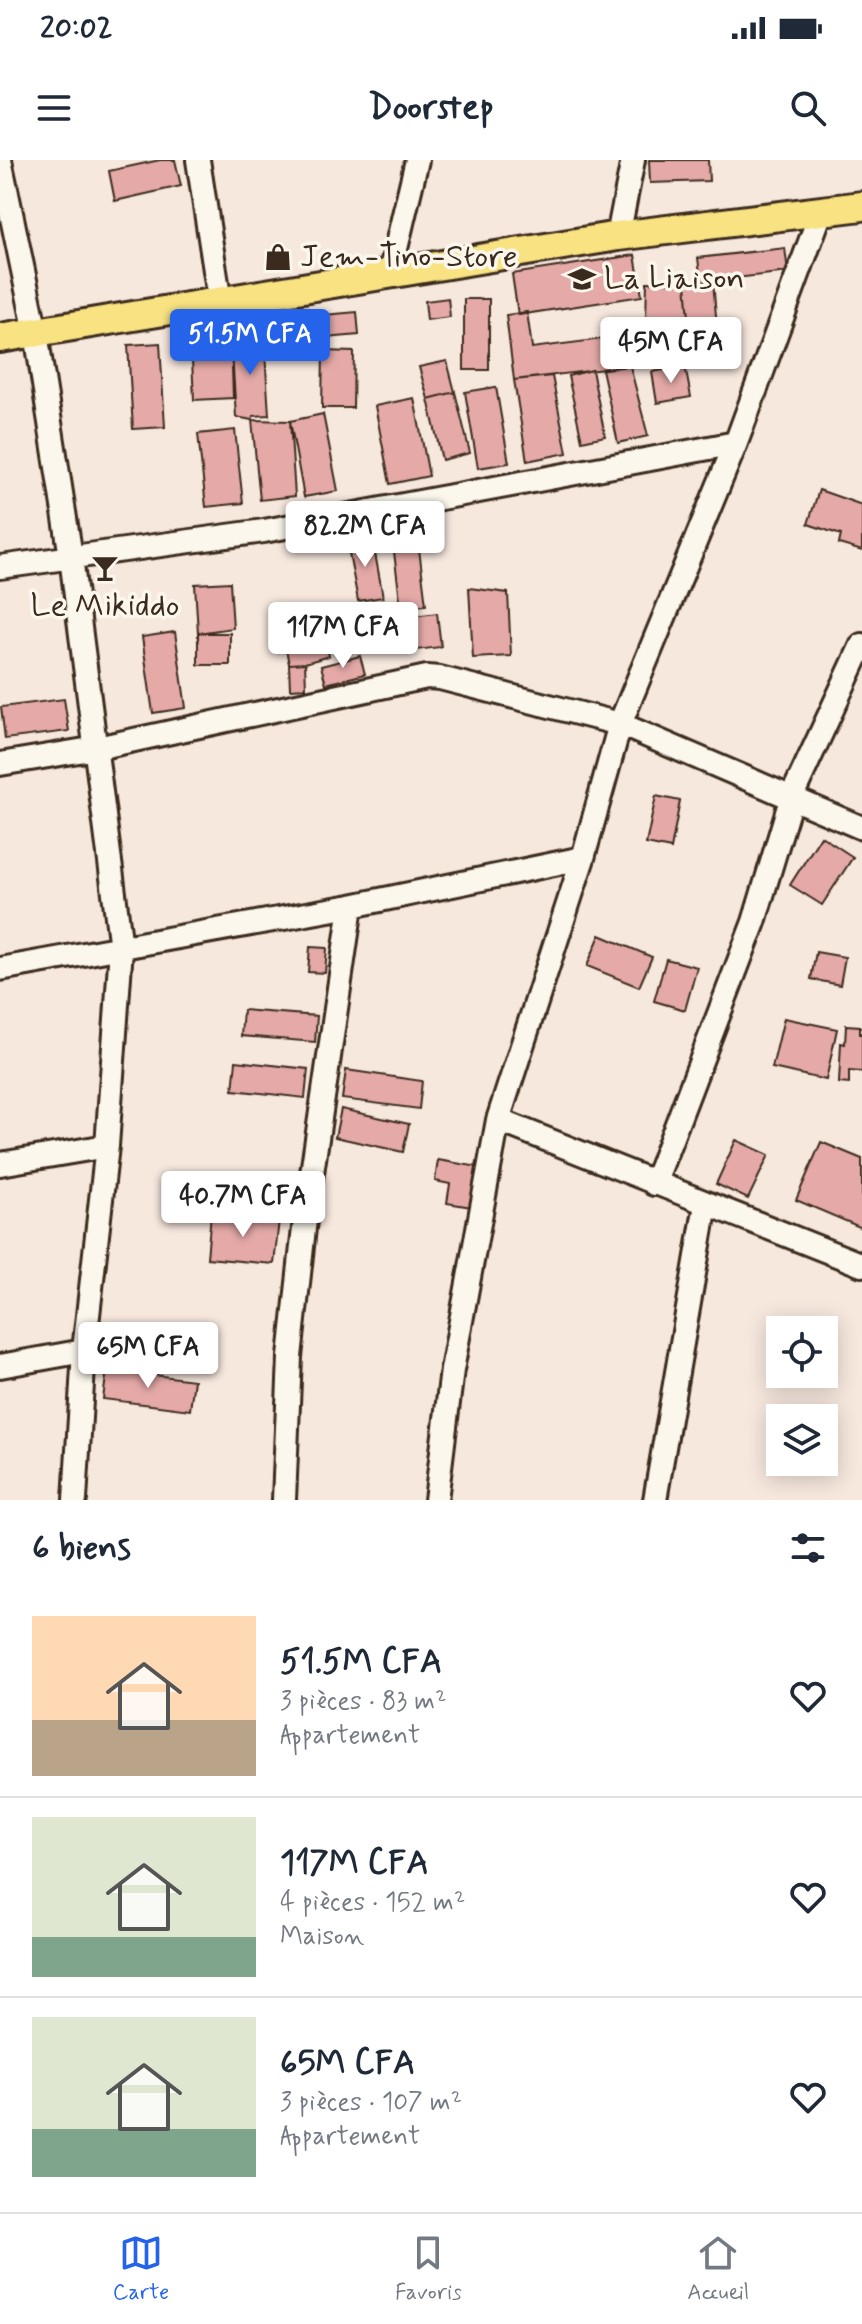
<!DOCTYPE html>
<html lang="fr">
<meta charset="utf-8">
<style>
:root{--surface:#fff;--page:#f6f6f7;--text:#1f2937;--muted:#747a83;--line:#e0e1e3;--accent:#2563eb}
body{margin:0;font-family:Mynerve,sans-serif;background:var(--page);color:var(--text);height:100vh;display:flex;flex-direction:column;font-size:30px;white-space:nowrap}
*{box-sizing:border-box;margin:0}
p{font-size:26px;color:var(--muted)}
.icon{flex:none;width:44px;height:44px;fill:none;stroke:currentColor;stroke-width:2;stroke-linecap:round;stroke-linejoin:round}
.map{position:relative;height:1340px;overflow:hidden}
.side{display:flex;flex-direction:column;background:var(--surface);flex:1}
.side>*{flex:none}
.fabs{position:absolute;left:766px;top:1156px;display:grid;gap:16px}
.fabs a{display:grid;place-items:center;width:72px;height:72px;border-radius:0px;background:var(--surface);box-shadow:0 4px 20px #0003;font-size:40px}
.price{position:absolute;translate:-50% -68px;padding:0 18px;border-radius:8px;background:#fff;color:#222;font-size:26px;line-height:52px;filter:drop-shadow(0 2px 4px #0008)}
.price::after{content:'';position:absolute;left:50%;top:48px;width:24px;height:18px;margin-left:-12px;background:inherit;clip-path:polygon(0 0,100% 0,50% 100%)}
.price.on{background:var(--accent);color:#fff}
ul{padding:0;list-style:none}
li{display:flex;align-items:center;gap:24px;height:200px;padding:0 32px}
li+li{border-top:2px solid var(--line)}
li span{display:grid;place-items:center;flex:none;width:224px;height:160px;border-radius:0px;color:#555}
li>.icon{margin-inline-start:auto}
span .icon{width:96px;height:96px;fill:#fffc;stroke-width:1}
li b{font-size:34px}
h2{display:flex;justify-content:space-between;align-items:center;height:96px;padding:0 32px;font-size:34px}
.status{display:flex;justify-content:space-between;align-items:center;height:56px;padding:0 40px;background:var(--surface);direction:ltr}
.status svg{height:22px;fill:currentColor}
header{display:flex;justify-content:space-between;align-items:center;height:104px;padding:0 32px;background:var(--surface);font-size:36px;font-weight:800}
.dock{display:flex;justify-content:space-around;align-items:center;height:112px;border-top:2px solid var(--line);background:var(--surface);font-size:22px;color:var(--muted)}
.dock a{display:grid;justify-items:center;gap:4px}
.dock .on{color:var(--accent)}
.map>svg:first-child{display:block}
</style>
<div class="status"><b>20:02</b><svg viewBox="0 0 49 12"><path d="M0 12V9h3v3zM5 12V6h3v6zM10 12V3h3v9zM15 12V0h3v12zM26 1h20v11H26zM47 4h2v5h-2z"/></svg></div>
<header><svg class="icon" aria-label="menu" viewBox="0 0 24 24"><path d="M4 6h16M4 12h16M4 18h16"/></svg>Doorstep<svg class="icon" aria-label="search" viewBox="0 0 24 24"><circle cx="10" cy="10" r="6"/><path d="M15 15l6 6"/></svg></header>
<div class="map">
<svg width="862" height="1340" viewBox="0 0 862 1340">
<rect width="100%" height="100%" fill="#f7e8de"/>
<filter id="ink" filterUnits="userSpaceOnUse"><feTurbulence type="fractalNoise" baseFrequency=".0125" numOctaves="2"/><feDisplacementMap in="SourceGraphic" scale="16" xChannelSelector="R" yChannelSelector="G"/><feConvolveMatrix kernelMatrix="1 2 1 2 8 2 1 2 1" color-interpolation-filters="sRGB"/></filter>
<g filter="url(#ink)">
<path fill="#e5aaa8" stroke="#3b2a1e" stroke-width="2" d="M160,0H175L181,26L115,41L109,11Z
M649,0H708L709,21L650,23Z
M785,88L788,112L701,122L698,98Z
M635,95L642,136L518,155L512,114Z
M713,121L719,191L692,193L686,123Z
M647,122L686,123L692,193L645,195Z
M448,138L450,157L427,160L425,141Z
M464,139H489V210H464Z
M357,152L359,175L326,178L324,155Z
M527,152L532,188L626,176L630,206L514,220L506,155Z
M231,176L233,238L194,240L192,200H178L177,179Z
M231,176H264L269,255L253,256L252,260L236,257Z
M160,183L165,267L133,269L128,185Z
M323,191L354,192L353,248H322Z
M447,201L455,232L428,239L419,207Z
M630,206L648,276L618,283L602,209Z
M685,206L691,237L657,243L652,212Z
M592,210L605,276L582,281L568,216Z
M552,216L567,293L527,301L514,220Z
M496,227L509,303L478,308L465,232Z
M455,232L470,293L442,300L428,239Z
M414,238L429,316L390,324L375,246Z
M323,254L338,331L304,337L290,261Z
M252,260L290,261L295,336L260,340Z
M235,270L243,343L206,347L198,274Z
M819,330L862,345V391L839,384L841,375L808,364Z
M417,373L426,445L401,448L392,376Z
M372,377L383,437L358,441L347,382Z
M230,422L233,468L198,473L195,424Z
M469,428L508,433L511,496L473,498Z
M437,453L441,487L400,492L396,458Z
M320,456L329,496L305,503L289,504L281,465Z
M175,472L186,548L153,553L142,477Z
M198,473H230V505H198Z
M360,496L365,514L326,524L321,506Z
M305,503L306,528L290,529L289,504Z
M64,539L69,571L5,579L1,547Z
M656,636L680,641L671,689L646,684Z
M821,676L853,697L822,745L790,725Z
M600,775L652,797L639,827L587,806Z
M310,787L327,788L325,813L308,812Z
M816,792L845,797L840,825L811,819Z
M666,799L697,807L685,850L654,841Z
M243,850L317,856L315,882L241,876Z
M784,858L837,869L826,920L772,908Z
M846,865L860,866V874H862V912L849,911V924L839,923L841,883L845,884Z
M236,901L308,909L305,938L233,930Z
M346,910L422,921L419,949L342,939Z
M341,949L409,964L403,992L335,977Z
M736,980L769,995L748,1039L716,1024Z
M821,982L862,999V1068L796,1040Z
M438,1000L479,1007L472,1047L447,1043L450,1024L435,1021Z
M227,1018L283,1027L279,1060L222,1051Z
M211,1053L279,1060L274,1104L207,1098Z
M107,1209L194,1220L190,1250L103,1239Z"/>
<g fill="none" stroke-linecap="round" stroke-linejoin="round">
<g stroke="#3b2a1e" stroke-width="28">
<path id="minor" d="M0,0L36,173L71,397L121,788L107,986L84,1191L75,1340
M198,0L220,143
M618,76L633,0
M390,114L417,0
M0,407L264,371L736,283
M0,604L97,588L427,517L440,518L620,564L862,668
M0,809L351,746L583,698
M498,960L862,1105
M0,1004L107,986
M654,1024L754,762L792,636L862,485
M0,1206L84,1191
M284,1340L290,1197L304,1068L351,746
M436,1340L452,1210L498,960L583,698L620,564L736,283L821,52
M655,1340L706,1044"/>
</g>
<g stroke="#3b2a1e" stroke-width="34">
<path id="major" d="M0,178L618,76L862,46"/>
</g>
<use href="#minor" stroke="#fbf7ec" stroke-width="22"/>
<use href="#major" stroke="#f8e281" stroke-width="28"/>
</g>
</g>
<defs>
<g id="shop-bare" transform="scale(2.16)"><path d="M-5-2.5h2.3a2.7 3.5 0 0 1 5.4 0H5L5.5 6h-11ZM-1.5-2.5h3a1.5 2.3 0 0 0-3 0Z" fill="#3b2a1e" stroke="#fbf7ec" stroke-width="2.5" paint-order="stroke"/></g>
<g id="school-bare" transform="scale(2.16)"><path d="M0-5L7-2L0 1L-7-2ZM-4 1L0 2.5L4 1V4Q0 6-4 4Z" fill="#3b2a1e" stroke="#fbf7ec" stroke-width="2.5" paint-order="stroke"/></g>
<g id="bar-bare" transform="scale(2.16)"><path d="M-6-5H6L.8 .8V4.5H3.5V6h-7V4.5H-.8V.8Z" fill="#3b2a1e" stroke="#fbf7ec" stroke-width="2.5" paint-order="stroke"/></g>
</defs>
<g fill-rule="evenodd">
<use href="#shop-bare" x="278" y="97"/>
<use href="#school-bare" x="582" y="119"/>
<use href="#bar-bare" x="105" y="408"/>
</g>
<g text-anchor="middle" dominant-baseline="central" stroke-width="7" stroke-linejoin="round" paint-order="stroke">
<g font-size="32" fill="#3b2a1e" stroke="#fbf7ec" text-anchor="start">
<text x="300" y="97">Jem-Tino-Store</text>
<text x="604" y="119">La Liaison</text>
<text x="105" y="446" text-anchor="middle">Le Mikiddo</text>
</g>
</g>
</svg>
<div class="fabs">
<a><svg class="icon" aria-label="locate" viewBox="0 0 24 24"><circle cx="12" cy="12" r="6"/><path d="M12 2v4M12 18v4M2 12h4M18 12h4"/></svg></a>
<a><svg class="icon" aria-label="layers" viewBox="0 0 24 24"><path d="M12 4l9 5-9 5-9-5zM3 14l9 5 9-5"/></svg></a>
</div>
<b class="price on" style="left:250px;top:217px">51.5M CFA</b>
<b class="price" style="left:671px;top:225px">45M CFA</b>
<b class="price" style="left:365px;top:409px">82.2M CFA</b>
<b class="price" style="left:343px;top:510px">117M CFA</b>
<b class="price" style="left:243px;top:1079px">40.7M CFA</b>
<b class="price" style="left:148px;top:1230px">65M CFA</b>
</div>
<section class="side">
<h2>6 biens<svg class="icon" aria-label="filters" viewBox="0 0 24 24"><path d="M4 7h16M4 17h16"/><circle cx="9" cy="7" r="2"/><circle cx="15" cy="17" r="2"/></svg></h2>
<ul>
<li><span style="background:linear-gradient(#ffd9b3 65%,#b9a48a 0)"><svg class="icon" aria-label="home" viewBox="0 0 24 24"><path d="M3 11l9-7 9 7M6 9v11h12V9"/></svg></span><div><b>51.5M CFA</b><p>3 pièces · 83 m²</p><p>Appartement</p></div><svg class="icon" aria-label="heart" viewBox="0 0 24 24"><path d="M12 20l-8-8c-3-5 5-10 8-4 3-6 11-1 8 4z"/></svg></li>
<li><span style="background:linear-gradient(#dfe7d0 75%,#7fa58c 0)"><svg class="icon" aria-label="home" viewBox="0 0 24 24"><path d="M3 11l9-7 9 7M6 9v11h12V9"/></svg></span><div><b>117M CFA</b><p>4 pièces · 152 m²</p><p>Maison</p></div><svg class="icon" aria-label="heart" viewBox="0 0 24 24"><path d="M12 20l-8-8c-3-5 5-10 8-4 3-6 11-1 8 4z"/></svg></li>
<li><span style="background:linear-gradient(#dfe7d0 70%,#7fa58c 0)"><svg class="icon" aria-label="home" viewBox="0 0 24 24"><path d="M3 11l9-7 9 7M6 9v11h12V9"/></svg></span><div><b>65M CFA</b><p>3 pièces · 107 m²</p><p>Appartement</p></div><svg class="icon" aria-label="heart" viewBox="0 0 24 24"><path d="M12 20l-8-8c-3-5 5-10 8-4 3-6 11-1 8 4z"/></svg></li>
</ul>
</section>
<nav class="dock">
<a class="on"><svg class="icon" aria-label="map" viewBox="0 0 24 24"><path d="M3 6l6-2 6 2 6-2v14l-6 2-6-2-6 2zM9 4v14M15 6v14"/></svg>Carte</a>
<a><svg class="icon" aria-label="saved" viewBox="0 0 24 24"><path d="M7 4h10v16l-5-4-5 4z"/></svg>Favoris</a>
<a><svg class="icon" aria-label="home" viewBox="0 0 24 24"><path d="M3 11l9-7 9 7M6 9v11h12V9"/></svg>Accueil</a>
</nav>
